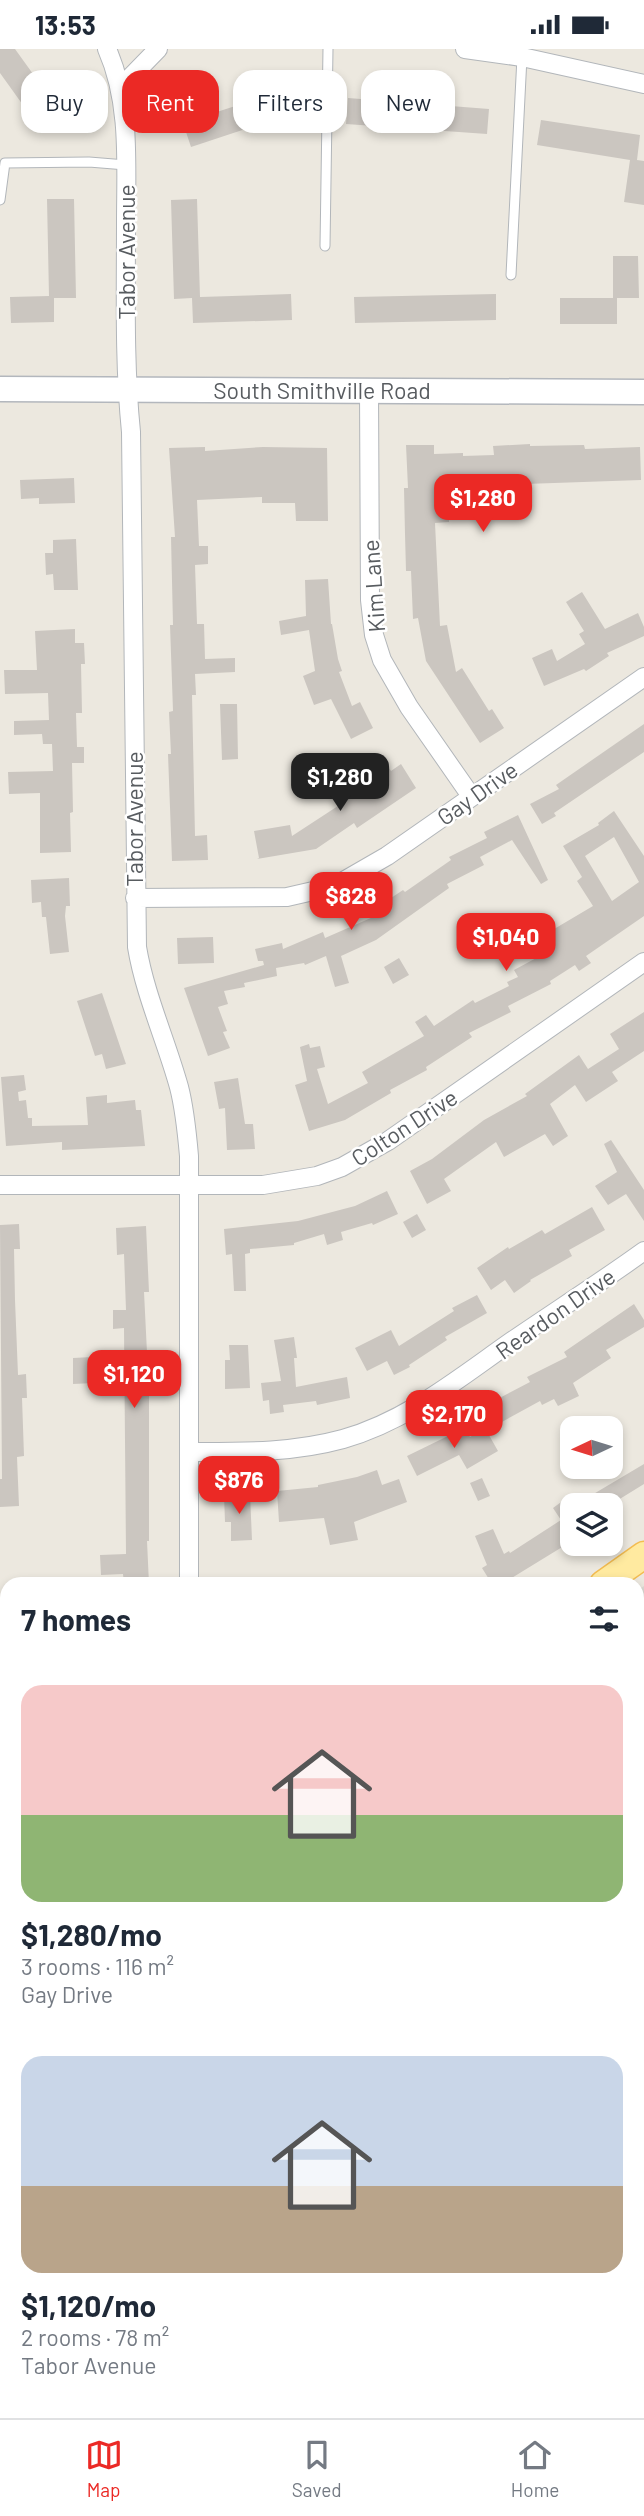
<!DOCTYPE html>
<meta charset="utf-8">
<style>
:root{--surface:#fff;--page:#f2f2f3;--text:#1f2937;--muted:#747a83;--line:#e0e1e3;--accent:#eb2925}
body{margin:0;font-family:Barlow,sans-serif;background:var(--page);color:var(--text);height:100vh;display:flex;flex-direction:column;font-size:26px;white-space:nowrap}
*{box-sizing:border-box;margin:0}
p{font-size:23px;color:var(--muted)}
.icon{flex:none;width:38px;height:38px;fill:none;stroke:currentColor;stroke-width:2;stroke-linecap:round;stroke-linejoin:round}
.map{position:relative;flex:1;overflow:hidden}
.drawer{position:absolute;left:0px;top:1528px;width:644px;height:842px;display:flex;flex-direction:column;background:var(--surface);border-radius:21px 21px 0 0;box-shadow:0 4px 10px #0003}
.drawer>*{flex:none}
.banner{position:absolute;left:21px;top:21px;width:602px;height:63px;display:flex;gap:14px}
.needle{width:46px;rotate:266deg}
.buttons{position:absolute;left:560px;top:1367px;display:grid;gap:14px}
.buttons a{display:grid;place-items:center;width:63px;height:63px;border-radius:14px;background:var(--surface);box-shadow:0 4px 10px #0003;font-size:35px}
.price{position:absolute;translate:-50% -60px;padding:0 16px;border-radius:14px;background:var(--accent);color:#fff;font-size:23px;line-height:46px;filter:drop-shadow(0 2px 4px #0008)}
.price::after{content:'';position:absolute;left:50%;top:42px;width:21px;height:16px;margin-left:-10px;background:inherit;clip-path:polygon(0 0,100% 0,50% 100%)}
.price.selected{background:#222;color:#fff}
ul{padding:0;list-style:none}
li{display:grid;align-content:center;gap:14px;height:371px;padding:0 21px}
li span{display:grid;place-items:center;height:217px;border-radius:21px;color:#555}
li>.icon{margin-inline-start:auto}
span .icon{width:126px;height:126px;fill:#fffc;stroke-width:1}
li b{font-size:30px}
h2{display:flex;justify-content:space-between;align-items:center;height:84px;padding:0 21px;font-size:30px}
.tag{padding:0 24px;border-radius:21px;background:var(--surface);box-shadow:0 4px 10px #0003;font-size:24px;line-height:63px}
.tag.selected{background:var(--accent);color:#fff}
.status{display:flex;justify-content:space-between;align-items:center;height:49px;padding:0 35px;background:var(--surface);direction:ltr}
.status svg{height:19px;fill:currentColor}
.menu{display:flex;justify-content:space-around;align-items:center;height:98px;border-top:2px solid var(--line);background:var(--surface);font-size:19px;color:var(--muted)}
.menu a{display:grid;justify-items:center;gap:4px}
.menu .selected{color:var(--accent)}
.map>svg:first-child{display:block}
</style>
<div class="status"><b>13:53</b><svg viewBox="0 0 49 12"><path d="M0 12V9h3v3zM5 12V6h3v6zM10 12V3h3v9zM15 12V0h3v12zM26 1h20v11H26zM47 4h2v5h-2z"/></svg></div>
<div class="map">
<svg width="644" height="2369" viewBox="0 0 644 2369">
<rect width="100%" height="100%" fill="#ece8df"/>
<path fill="#dcdad4" d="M644,1537V2369H0V1973L7,1968V2362H637V1542Z"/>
<path fill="#bde4ba" d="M644,1600V1990H637V1602Z"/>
<path fill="#cbc6c0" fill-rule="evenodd" d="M0,0H15L64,68L43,84L0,24Z
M278,43L285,67L191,98L183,74Z
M348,49L489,60L487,85L346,75Z
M541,71L640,86L637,111L644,112V156L624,153L630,111L537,96Z
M47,150H74L76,249H54V273L11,274L10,248L49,247Z
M197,150L200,248L291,245L292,271L193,274L192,249L174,250L171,151Z
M613,207H638L639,249H613Z
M496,245V271L355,274L354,248Z
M560,249H617V275H560Z
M530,395V397L584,396L585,400L640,398L641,431L525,435V452L494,454L493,434H488V425L448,426L449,473L435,474L440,577L447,576L456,623L462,619L489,662L492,660L504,679L480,694L426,612L418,569L413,570L411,522H406L405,485L404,439H408L406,396H434V405L463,404V407L494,406L493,397Z
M205,398V402L263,398L327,399L328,472H296L295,454H262V448L197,451L199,497H208V515L195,516L197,575H204L205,610L235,609V623L195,625L196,646H192L195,787L207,786L208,811L172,812L168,705H171L169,663L173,662L170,576H173L171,488H175L169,399Z
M74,429L75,454L39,455V449L21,450L20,431Z
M76,490L78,541H54L53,525L46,526L45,504H53V491Z
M328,530L331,575H332L338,610L342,622L339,623L352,657L360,653L373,679L351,690L331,650L314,656L303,627L315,622L309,581L281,586L279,572L306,567L305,531Z
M582,543L605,580L638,564L644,578V587L607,604L609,607L586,622L584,620L544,637L532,609L552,600L557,612L585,595L579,585L584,582L566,553Z
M75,580V594H84L85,615H81L82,664H76L77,698H84V714H72L73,763L70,764L71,803L40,804V744L9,745L8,723L53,722L52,695H43L42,685L14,686V672L49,671L48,644L5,645L4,621H37L35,582Z
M220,655H237L238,710L222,711Z
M644,675V703L554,764L556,767L542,775L530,755L559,740L556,736Z
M382,708L391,722L401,715L416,739L357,779L354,774L316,800L257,810L259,809L254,782L290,776L292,787L341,755L338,750L376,725L370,716Z
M614,762L644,807V867L586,907L591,914L579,922L575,916L550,932L551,935L508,957L511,963L469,984L472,988L426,1018L427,1021L390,1041L391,1044L345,1071L309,1082L295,1036L307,1032L300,998L309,995L310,999L320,997L325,1018L317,1020L328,1055L368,1034L362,1023L424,987L415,973L426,966L434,977L473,951L475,954L509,937L507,933L518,928L514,921L553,900L544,886L593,857L577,832L582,828L563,797L599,776L598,774ZM614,788L639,833L612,852L585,807Z
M518,766L548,831L541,835L512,791L480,808L484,816L447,835L449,839L376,891L341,907L349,934L335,938L326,907L305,916L304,914L276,919L277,927L244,934L245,938L224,942L228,955L218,958L227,982L223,983L230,999L208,1007L184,939L264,916L263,912H258L255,900L282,894L283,900L323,883L325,889L380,865L376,859L403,841L405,843L451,811L449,808L487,789L484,783Z
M69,829L70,857H66L65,867L69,903L50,905L46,868H42L41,853L32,854L31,831Z
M213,888L214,914L178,915L177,889Z
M399,909L409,926L393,935L384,918Z
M102,944L126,1015L106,1020L102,1005L95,1007L77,952Z
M644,963V1002L612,1023L618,1032L586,1053L575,1036L550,1055L568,1087L553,1097L545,1085L504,1108L496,1093L444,1130L451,1142L427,1155L410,1122L432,1110L484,1071L527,1047L525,1045L579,1006L588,1020L619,1000L610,985Z
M24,1026L26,1041L18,1043L19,1052L26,1051L28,1069H32V1077L88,1076L86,1048L107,1046V1054L135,1051L136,1061H141L145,1097L62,1101V1093L6,1097L1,1028Z
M238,1029L245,1075H253L255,1100L227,1101L225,1059L219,1060L214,1033Z
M611,1091L644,1141V1172L626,1145L608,1156L595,1137L617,1123L604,1095Z
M387,1142L398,1165L373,1176L372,1174L341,1183L343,1191L327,1196L324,1185L294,1194V1196L250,1200V1204L245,1205L246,1242H234L232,1205L226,1206L224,1180L298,1172L355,1157Z
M592,1158L605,1181L569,1201L572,1207L530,1231L531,1232L514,1244L505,1231L491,1241L477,1219L508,1198L509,1200L542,1181L545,1185Z
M417,1165L426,1181L412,1189L403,1173Z
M19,1175L20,1200H14L15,1251L18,1326L26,1325L27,1349H22L24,1407L17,1408L19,1457L0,1458V1430H2L0,1176Z
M146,1177L149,1243H144L149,1344V1492H147L149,1535H124L123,1525L101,1526L100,1506L126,1505L124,1279L113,1280V1261H126L124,1205L117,1206L116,1179Z
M477,1246L487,1264L445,1288L447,1291L409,1316L410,1318L394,1326L387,1312L367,1322L355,1299L391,1281L399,1297L454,1262L452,1259Z
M634,1255L644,1271V1278L606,1301L611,1309L573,1334L579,1347L558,1357L554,1350L542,1356L540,1352L500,1374L490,1354L530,1333L527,1328L567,1308L564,1303Z
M294,1288L297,1309H294L296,1338L347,1328L350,1349L317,1356L316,1352L283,1356L284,1363L270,1365L269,1351L263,1352L261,1334L281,1332L274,1291Z
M229,1296H248L250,1339L225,1340V1311H230Z
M92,1308L94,1334L73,1335V1309Z
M462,1375L470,1388L485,1379L498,1402L467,1420L459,1406L417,1427L407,1407L448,1387L446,1384Z
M644,1415V1435L610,1456H575Z
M377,1421L382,1436L399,1430L407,1453L354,1473L358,1491L330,1496L324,1469L279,1473L277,1442L318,1438V1436L357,1428Z
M482,1429L490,1447L478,1452L470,1434Z
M250,1445L252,1491L231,1492V1473H225L224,1446Z
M572,1445V1492L502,1535H492L482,1519L487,1516L475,1487L493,1480L504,1505L509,1502L510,1504L561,1471L553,1459Z"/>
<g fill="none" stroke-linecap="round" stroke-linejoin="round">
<g stroke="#b2b6ba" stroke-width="11">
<path id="lane" d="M0,151L5,114L89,113L126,116
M325,197L328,0
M511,226L522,8
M637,1593L644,1590
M637,2005H644
M637,2249H644
M102,2369V2362"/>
</g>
<g stroke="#b2b6ba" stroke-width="20">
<path id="street" d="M107,0C131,54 126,116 126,174C126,244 124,314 131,383L137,898C145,946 166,991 179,1038C185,1061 187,1084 189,1107V1535
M465,0L522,8L644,35
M120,39L158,0
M369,341L370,551L374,586L382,611L409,658L471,747
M135,849L287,848L335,837L387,807L644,628
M0,1136H263L317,1127L342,1118L388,1092L644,913
M190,1403C241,1403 292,1404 343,1390C407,1372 459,1329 512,1292C556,1262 601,1233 644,1202"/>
</g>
<g stroke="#b3b7bd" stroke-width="27">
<path id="secondary" d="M0,340L644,343"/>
</g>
<g stroke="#f3bc51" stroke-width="29">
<path id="primary" d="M603,1535L644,1506
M0,1949L7,1944"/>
</g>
<use href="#lane" stroke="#fff" stroke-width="9"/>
<use href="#street" stroke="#fff" stroke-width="18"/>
<use href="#secondary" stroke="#fff" stroke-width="24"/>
<use href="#primary" stroke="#ffeaa0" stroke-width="26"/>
</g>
<g text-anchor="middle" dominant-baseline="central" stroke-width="5" stroke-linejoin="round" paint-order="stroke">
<g font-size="23" fill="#585c60" stroke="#fff">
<text transform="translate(126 203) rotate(-90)">Tabor Avenue</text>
<text x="322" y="341">South Smithville Road</text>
<text transform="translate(373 537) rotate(-94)">Kim Lane</text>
<text transform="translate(477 744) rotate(-35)">Gay Drive</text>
<text transform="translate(134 770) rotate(-90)">Tabor Avenue</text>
<text transform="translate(404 1078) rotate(-33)">Colton Drive</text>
<text transform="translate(555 1264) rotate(-35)">Reardon Drive</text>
</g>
</g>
</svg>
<div class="buttons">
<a><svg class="needle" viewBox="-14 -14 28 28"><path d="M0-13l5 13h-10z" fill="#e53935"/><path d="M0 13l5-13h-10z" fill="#747a83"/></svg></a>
<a><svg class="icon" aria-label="layers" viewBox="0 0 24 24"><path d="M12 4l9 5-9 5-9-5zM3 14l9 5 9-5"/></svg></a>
</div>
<b class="price" style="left:483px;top:485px">$1,280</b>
<b class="price selected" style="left:340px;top:764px">$1,280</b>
<b class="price" style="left:351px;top:883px">$828</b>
<b class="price" style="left:506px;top:924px">$1,040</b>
<b class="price" style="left:134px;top:1361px">$1,120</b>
<b class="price" style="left:454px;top:1401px">$2,170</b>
<b class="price" style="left:239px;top:1467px">$876</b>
<div class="banner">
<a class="tag">Buy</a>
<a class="tag selected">Rent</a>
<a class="tag">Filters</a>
<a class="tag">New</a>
</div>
<section class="drawer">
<h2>7 homes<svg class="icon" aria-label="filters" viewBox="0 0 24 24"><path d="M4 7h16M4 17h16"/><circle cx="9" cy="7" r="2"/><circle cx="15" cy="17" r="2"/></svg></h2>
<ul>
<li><span style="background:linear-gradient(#f6c9c9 60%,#8fb573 0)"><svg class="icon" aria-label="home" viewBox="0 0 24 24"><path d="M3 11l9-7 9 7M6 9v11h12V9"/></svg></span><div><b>$1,280/mo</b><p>3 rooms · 116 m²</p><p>Gay Drive</p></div></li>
<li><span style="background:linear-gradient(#c9d6e8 60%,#b9a48a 0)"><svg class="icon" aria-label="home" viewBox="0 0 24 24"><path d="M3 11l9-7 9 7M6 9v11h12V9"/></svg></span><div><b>$1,120/mo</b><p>2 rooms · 78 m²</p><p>Tabor Avenue</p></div></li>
</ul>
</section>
</div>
<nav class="menu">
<a class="selected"><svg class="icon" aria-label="map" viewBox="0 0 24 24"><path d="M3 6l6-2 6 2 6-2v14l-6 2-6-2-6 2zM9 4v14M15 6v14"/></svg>Map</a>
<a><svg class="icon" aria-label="saved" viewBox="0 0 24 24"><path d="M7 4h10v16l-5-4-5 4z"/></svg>Saved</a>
<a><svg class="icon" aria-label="home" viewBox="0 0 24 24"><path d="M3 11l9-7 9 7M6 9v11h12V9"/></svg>Home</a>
</nav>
